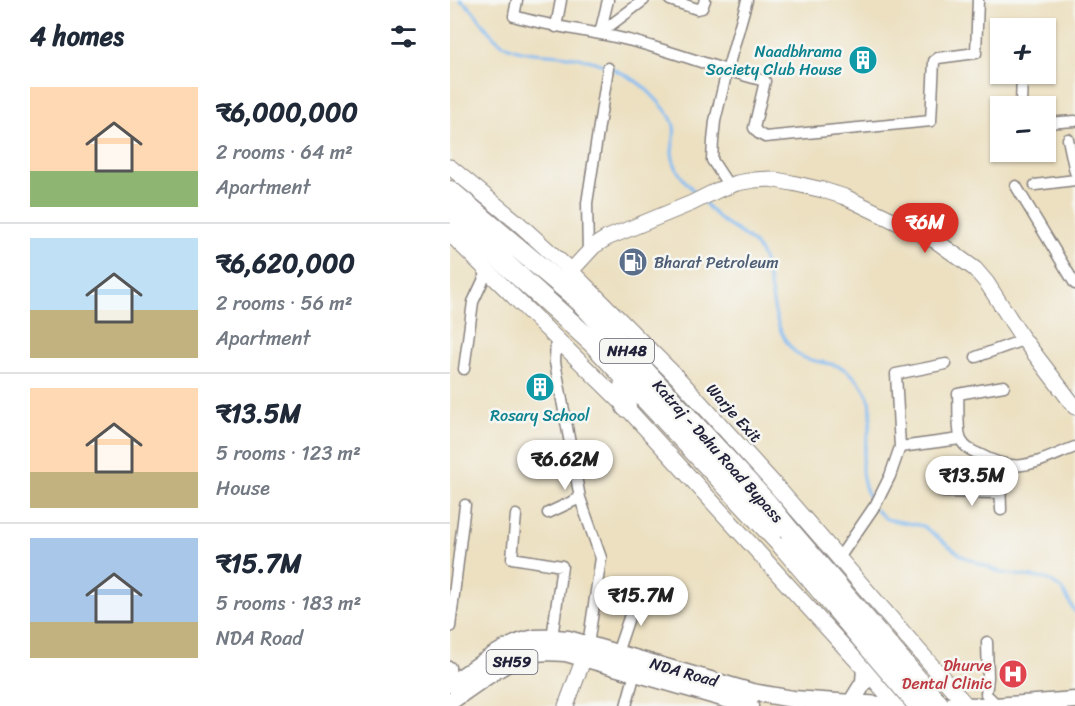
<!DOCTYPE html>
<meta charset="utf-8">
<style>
:root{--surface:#fff;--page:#f6f6f7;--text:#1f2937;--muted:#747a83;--line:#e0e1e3;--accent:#d93025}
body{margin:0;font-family:Sriracha,sans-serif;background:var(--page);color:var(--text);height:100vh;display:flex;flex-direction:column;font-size:22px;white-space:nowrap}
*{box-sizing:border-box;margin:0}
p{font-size:20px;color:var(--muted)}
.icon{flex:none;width:33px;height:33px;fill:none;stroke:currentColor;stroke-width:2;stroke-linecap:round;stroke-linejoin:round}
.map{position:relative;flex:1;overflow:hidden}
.side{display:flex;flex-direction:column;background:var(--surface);width:450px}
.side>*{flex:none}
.controls{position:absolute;left:540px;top:18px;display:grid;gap:12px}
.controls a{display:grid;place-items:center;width:66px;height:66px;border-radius:0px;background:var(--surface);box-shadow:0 2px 4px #0004;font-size:30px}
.price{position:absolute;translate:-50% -51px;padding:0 14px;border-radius:21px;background:#fff;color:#222;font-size:20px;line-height:39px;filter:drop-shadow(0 2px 3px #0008)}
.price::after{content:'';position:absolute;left:50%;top:36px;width:18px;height:14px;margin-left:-9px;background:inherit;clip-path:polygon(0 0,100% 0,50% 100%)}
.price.on{background:var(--accent);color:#fff}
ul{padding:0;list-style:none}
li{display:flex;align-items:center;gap:18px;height:150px;padding:0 30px}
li+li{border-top:2px solid var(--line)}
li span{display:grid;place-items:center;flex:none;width:168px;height:120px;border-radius:0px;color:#555}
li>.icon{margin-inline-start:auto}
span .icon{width:72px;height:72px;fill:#fffc;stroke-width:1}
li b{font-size:26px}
h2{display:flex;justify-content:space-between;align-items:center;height:72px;padding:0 30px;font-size:26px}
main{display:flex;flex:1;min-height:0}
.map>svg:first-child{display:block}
</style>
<main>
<section class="side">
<h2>4 homes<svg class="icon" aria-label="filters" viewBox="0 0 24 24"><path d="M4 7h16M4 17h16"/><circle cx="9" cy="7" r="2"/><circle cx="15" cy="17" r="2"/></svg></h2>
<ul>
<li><span style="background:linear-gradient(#ffd9b3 70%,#8fb573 0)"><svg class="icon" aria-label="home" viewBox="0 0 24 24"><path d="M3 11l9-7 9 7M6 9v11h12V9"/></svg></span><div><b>₹6,000,000</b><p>2 rooms · 64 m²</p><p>Apartment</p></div></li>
<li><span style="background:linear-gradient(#bfe0f5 60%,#c2b280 0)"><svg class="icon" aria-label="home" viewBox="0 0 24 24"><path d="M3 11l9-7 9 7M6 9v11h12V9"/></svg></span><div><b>₹6,620,000</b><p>2 rooms · 56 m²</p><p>Apartment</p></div></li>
<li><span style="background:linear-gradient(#ffd9b3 70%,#c2b280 0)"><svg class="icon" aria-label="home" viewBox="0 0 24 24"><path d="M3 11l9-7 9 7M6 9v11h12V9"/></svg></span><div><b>₹13.5M</b><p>5 rooms · 123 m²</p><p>House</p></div></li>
<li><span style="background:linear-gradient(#a9c7e8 70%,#c2b280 0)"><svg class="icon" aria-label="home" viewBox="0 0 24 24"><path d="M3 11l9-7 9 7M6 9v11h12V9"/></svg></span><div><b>₹15.7M</b><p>5 rooms · 183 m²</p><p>NDA Road</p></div></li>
</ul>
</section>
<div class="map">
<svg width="625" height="706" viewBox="0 0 625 706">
<rect width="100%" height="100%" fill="#f6f6f2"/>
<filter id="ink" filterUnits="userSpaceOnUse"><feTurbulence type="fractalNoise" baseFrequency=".0167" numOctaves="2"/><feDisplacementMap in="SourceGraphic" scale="12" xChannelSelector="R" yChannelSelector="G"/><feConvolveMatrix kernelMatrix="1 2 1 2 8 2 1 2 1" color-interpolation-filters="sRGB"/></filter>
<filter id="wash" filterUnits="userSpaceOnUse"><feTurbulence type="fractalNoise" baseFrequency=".008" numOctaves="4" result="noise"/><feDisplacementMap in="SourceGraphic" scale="24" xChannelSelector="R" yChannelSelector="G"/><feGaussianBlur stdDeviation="1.35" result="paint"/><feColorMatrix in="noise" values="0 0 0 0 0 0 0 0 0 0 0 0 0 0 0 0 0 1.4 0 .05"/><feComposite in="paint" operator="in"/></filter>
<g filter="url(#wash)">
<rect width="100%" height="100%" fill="#ece0c1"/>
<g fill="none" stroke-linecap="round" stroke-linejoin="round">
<path stroke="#81bbf3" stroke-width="3" d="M10,0C30,11 35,37 59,47C77,55 99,53 118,56C143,59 183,74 200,93C208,101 222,115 224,126C226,135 222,144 222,153C224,171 236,183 248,195
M254,202C259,208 264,214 270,219C283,230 304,238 311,254C325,284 319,328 345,352C356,362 374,361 388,366C402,371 416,388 420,402C424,422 414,445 412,465C411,479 417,493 422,505
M426,510L436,519L473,526L512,556L552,573L597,579L612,589L625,612"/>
</g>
</g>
<g filter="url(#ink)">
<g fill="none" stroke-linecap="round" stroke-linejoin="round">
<g stroke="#87817e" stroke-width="13">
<path id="street" d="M67,0L64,16C104,28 146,31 186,42C230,54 272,70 315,81L304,128L308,133L315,137L481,121L484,61L488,58L526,53L528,0
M220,0L247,9L252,8L255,0
M106,27L111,0
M150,33L194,0
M150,33L158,0
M571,106L572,74
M596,123L625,121
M618,139L625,172
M585,185L625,180
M279,186L262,160L263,141L265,121L277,71L297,0
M566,186L625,284
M138,253L137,203L158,68
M106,338L105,362L130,498L151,558L138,645
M526,357L573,340
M496,364L446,374L450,447L510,439
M14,369L23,302L38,270
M554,386L508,394C509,406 507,431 511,440C515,448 522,451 529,454C569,476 586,462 625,447
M493,492L551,493
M551,510L550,476L555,465
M98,513L130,498
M66,515L62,558L112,566L102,638
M389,558L426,504L440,476L450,447
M0,627L15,505
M537,642L538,678L536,694L548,706
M167,653L188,591
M0,667L1,684
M176,706L185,673"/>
</g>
<g stroke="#87817e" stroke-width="17">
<path id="secondary" d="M0,167L67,222L121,271L227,377L327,487L517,706
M0,234L176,407L448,706
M121,271L144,246L157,238L242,203L268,190L287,183L304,180L320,179L342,183L373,190L395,197L486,241L525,269L537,283L571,336L625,407
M116,706L138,647"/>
</g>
<g stroke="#87817e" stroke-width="19">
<path id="primary" d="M0,684C26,668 54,643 86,638C96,637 108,638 118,639L302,692L343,699L432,705L545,706L625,700
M0,702C22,687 54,662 78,654C91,651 103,652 116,653L300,706
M401,703L414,682L415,668"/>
</g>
<g stroke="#87817e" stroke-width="22">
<path id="highway" d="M0,191L128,299L316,502L338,529
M0,214L142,342L334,547
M176,407L173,391L176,377"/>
</g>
<use href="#street" stroke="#fff" stroke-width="10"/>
<use href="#secondary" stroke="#fff" stroke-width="15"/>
<use href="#primary" stroke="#fff" stroke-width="16"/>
<use href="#highway" stroke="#fff" stroke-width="20"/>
<g stroke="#87817e" stroke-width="22" stroke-linecap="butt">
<path id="highway-bridge" d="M338,529L490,706
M334,547L469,706"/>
</g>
<use href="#highway-bridge" stroke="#fff" stroke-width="20"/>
</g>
</g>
<defs>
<g id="building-disc" transform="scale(1.5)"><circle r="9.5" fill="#0f9aa8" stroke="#f6f6f2"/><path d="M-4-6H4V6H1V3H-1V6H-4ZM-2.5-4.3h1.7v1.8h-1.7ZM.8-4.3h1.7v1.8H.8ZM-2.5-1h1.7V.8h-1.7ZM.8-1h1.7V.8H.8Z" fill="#fff"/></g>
<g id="fuel-disc" transform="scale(1.5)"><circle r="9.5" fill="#5c6f8a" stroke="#f6f6f2"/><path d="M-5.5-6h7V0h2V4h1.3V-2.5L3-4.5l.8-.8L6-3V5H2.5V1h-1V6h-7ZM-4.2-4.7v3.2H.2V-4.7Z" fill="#fff"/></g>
<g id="hospital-disc" transform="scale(1.5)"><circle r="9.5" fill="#e0444e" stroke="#f6f6f2"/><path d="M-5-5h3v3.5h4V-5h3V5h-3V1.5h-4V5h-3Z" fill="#fff"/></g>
</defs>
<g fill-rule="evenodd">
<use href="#building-disc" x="413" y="60"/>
<use href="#fuel-disc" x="183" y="262"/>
<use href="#building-disc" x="90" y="387"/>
<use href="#hospital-disc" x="563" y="674"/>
</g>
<g text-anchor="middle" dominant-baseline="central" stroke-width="5" stroke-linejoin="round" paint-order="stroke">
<g fill="#f6f6f2" stroke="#626272" stroke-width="1.5">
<rect x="150" y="339" width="54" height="24" rx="4.5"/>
<rect x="36.5" y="650" width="51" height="24" rx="4.5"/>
</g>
<g font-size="15" font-weight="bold" fill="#22223b">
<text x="177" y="351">NH48</text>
<text x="62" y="662">SH59</text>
</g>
<g font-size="16" fill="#0d838f" stroke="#f6f6f2" text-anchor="end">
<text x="392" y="51">Naadbhrama<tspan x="392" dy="18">Society Club House</tspan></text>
<text x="90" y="415" text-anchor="middle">Rosary School</text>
</g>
<g font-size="16" fill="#4e5e75" stroke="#f6f6f2" text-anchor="start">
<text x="204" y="262">Bharat Petroleum</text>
</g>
<g font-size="16" fill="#22223b" stroke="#f6f6f2">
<text transform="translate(284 413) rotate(48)">Warje Exit</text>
<text transform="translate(268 451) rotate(48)">Katraj - Dehu Road Bypass</text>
<text transform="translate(234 672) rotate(16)">NDA Road</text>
</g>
<g font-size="16" fill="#be3a42" stroke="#f6f6f2" text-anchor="end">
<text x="542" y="665">Dhurve<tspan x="542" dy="18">Dental Clinic</tspan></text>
</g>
</g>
</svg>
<div class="controls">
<a>+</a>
<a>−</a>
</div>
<b class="price on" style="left:475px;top:254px">₹6M</b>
<b class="price" style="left:115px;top:491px">₹6.62M</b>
<b class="price" style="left:522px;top:507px">₹13.5M</b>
<b class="price" style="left:191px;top:627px">₹15.7M</b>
</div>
</main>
